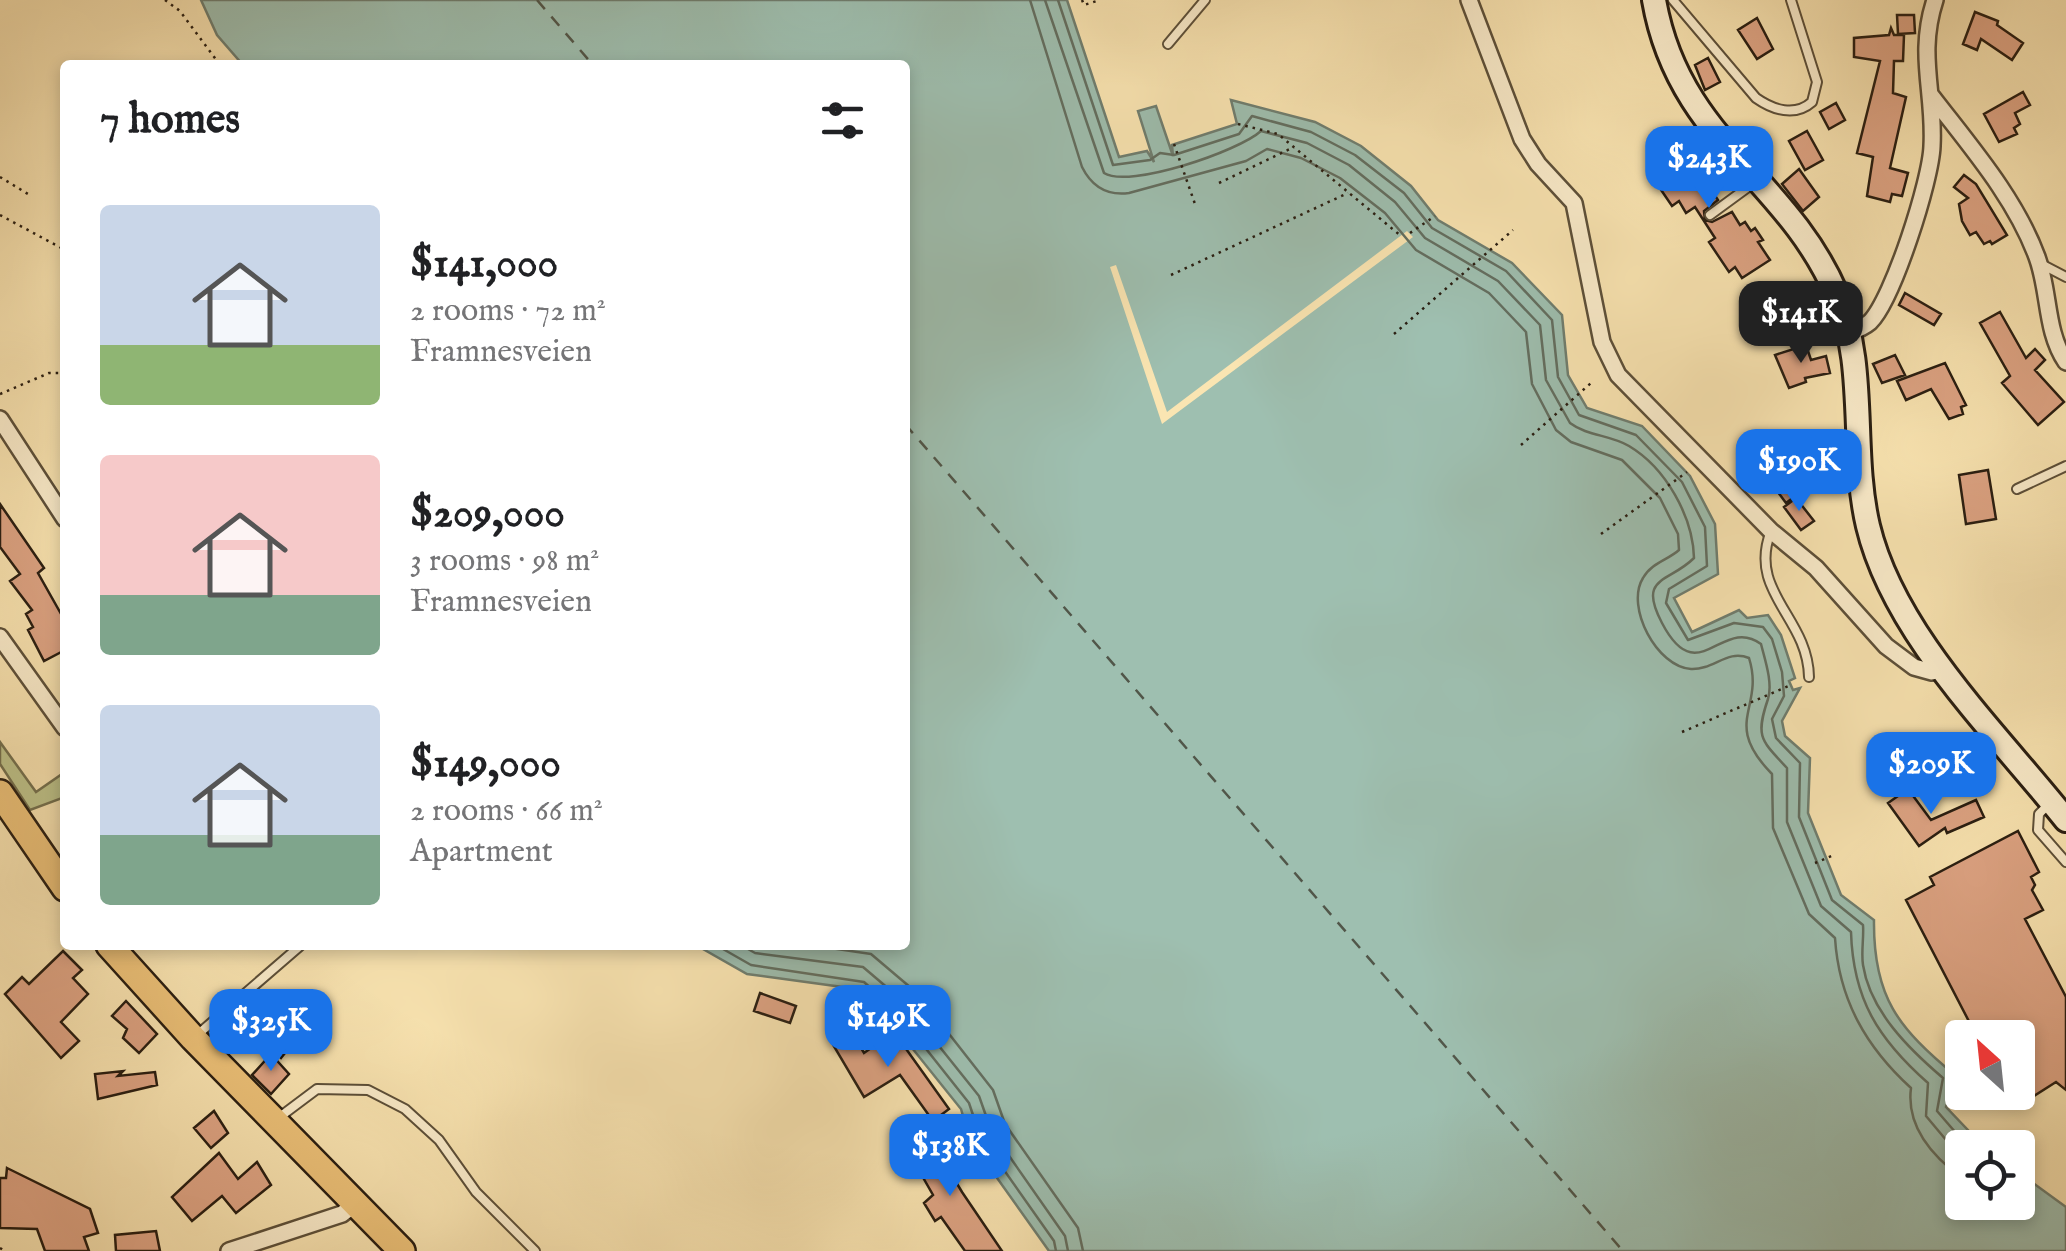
<!DOCTYPE html>
<meta charset="utf-8">
<style>
:root{--surface:#fff;--page:#f2f2f2;--text:#202124;--muted:#757577;--accent:#1a73e8}
body{margin:0;font-family:"IM FELL English",serif;background:var(--page);color:var(--text);height:100vh;display:flex;flex-direction:column;font-size:38px;white-space:nowrap}
*{box-sizing:border-box;margin:0}
p{font-size:32px;color:var(--muted)}
.icon{flex:none;width:55px;height:55px;fill:none;stroke:currentColor;stroke-width:2;stroke-linecap:round;stroke-linejoin:round}
.map{position:relative;flex:1;overflow:hidden}
.side{position:absolute;left:60px;top:60px;width:850px;height:890px;display:flex;flex-direction:column;background:var(--surface);border-radius:10px;box-shadow:0 5px 15px #0003}
.side>*{flex:none}
.needle{width:65px;rotate:333deg}
.controls{position:absolute;left:1945px;top:1020px;display:grid;gap:20px}
.controls a{display:grid;place-items:center;width:90px;height:90px;border-radius:10px;background:var(--surface);box-shadow:0 5px 15px #0003;font-size:50px}
.price{position:absolute;translate:-50% -85px;padding:0 22px;border-radius:20px;background:var(--accent);color:#fff;font-size:32px;line-height:65px;filter:drop-shadow(0 2px 5px #0008)}
.price::after{content:'';position:absolute;left:50%;top:60px;width:30px;height:22px;margin-left:-15px;background:inherit;clip-path:polygon(0 0,100% 0,50% 100%)}
.price.on{background:#222;color:#fff}
ul{padding:0;list-style:none}
li{display:flex;align-items:center;gap:30px;height:250px;padding:0 40px}
li span{display:grid;place-items:center;flex:none;width:280px;height:200px;border-radius:10px;color:#555}
li>.icon{margin-inline-start:auto}
span .icon{width:120px;height:120px;fill:#fffc;stroke-width:1}
li b{font-size:42px}
h2{display:flex;justify-content:space-between;align-items:center;height:120px;padding:0 40px;font-size:42px}
.map>svg:first-child{display:block}
</style>
<div class="map">
<svg width="2066" height="1251" viewBox="0 0 2066 1251">
<rect width="100%" height="100%" fill="#fae5b2"/>
<filter id="stains"><feTurbulence type="fractalNoise" baseFrequency=".002" numOctaves="4"/><feColorMatrix values="0 0 0 0 .2 0 0 0 0 .09 0 0 0 0 .02 0 0 0 .5 -.17"/></filter>
<radialGradient id="worn" r=".72"><stop offset=".6" stop-color="#630" stop-opacity="0"/><stop offset="1" stop-color="#630" stop-opacity=".3"/></radialGradient>
<path fill="#bfc48b" stroke="#74704e" stroke-width="2.5" d="M0,742L36,792L65,772V797L30,810L0,764Z"/>
<path fill="#9ebfb0" stroke="#6f7e70" stroke-width="2.5" d="M201,0H1067L1119,157L1147,151L1154,162L1138,111L1156,106L1173,156L1172,145L1237,124L1231,100L1315,122L1361,146L1411,186L1438,220L1512,263L1562,315L1568,375L1587,408L1642,426L1690,476L1715,524L1718,574L1674,598L1692,632L1739,610L1747,618L1768,615L1781,635L1795,678L1789,681L1793,690L1800,688L1782,721L1785,736L1810,758L1808,813L1841,895L1874,920C1873,997 1898,1028 1956,1076L1946,1107L1984,1147L1962,1148V1202H2018V1172L2066,1207V1251H1049L970,1140L961,1109L888,1018L857,989L747,974L696,945H905V65H243L217,35Z"/>
<path fill="#fae5b2" d="M1407,231L1413,237L1162,424L1110,267L1116,265L1167,412Z"/>
<g fill="none" stroke-linecap="round" stroke-linejoin="round">
<path stroke="#636e60" stroke-width="2.5" d="M1030,0L1082,167C1092,187 1107,196 1129,193L1246,161L1267,149L1301,158L1340,178L1385,213L1416,250L1489,293L1526,332L1532,384L1556,430L1571,442L1622,460L1660,498L1678,534L1679,550C1668,560 1651,563 1643,578C1625,607 1657,667 1691,669C1714,670 1727,649 1749,658C1765,709 1721,722 1772,774L1773,828L1809,914L1835,938C1839,1000 1866,1047 1911,1088C1906,1126 1932,1156 1962,1178
M1045,0L1104,173C1129,189 1239,151 1261,131L1307,143L1349,165L1395,202L1425,238L1498,281L1540,325L1546,380L1570,423C1587,436 1611,435 1629,446C1666,468 1693,517 1694,558C1669,583 1637,576 1662,623C1698,692 1722,615 1761,644C1765,660 1773,683 1768,699C1755,737 1761,740 1787,768V822L1821,906L1851,932C1853,999 1878,1039 1928,1083L1926,1116L1962,1159
M1058,0L1113,165L1150,160L1160,153L1174,155L1239,134L1252,116L1311,132L1355,155L1404,193L1432,228L1506,271L1552,320L1558,377L1579,415L1636,435L1682,482L1705,527L1707,566L1669,589L1666,603L1688,640L1734,623L1763,627L1772,639L1782,672L1784,696L1772,719L1776,738L1800,763L1799,817L1832,900L1863,925C1864,938 1861,952 1863,965C1870,1011 1909,1049 1943,1078L1937,1111L1969,1148
M716,945L751,965L864,982L896,1011L969,1103L980,1136L1054,1241L1056,1251
M741,945L755,953L863,967L903,1001L979,1096L991,1130L1065,1236L1068,1251
M810,945L871,954L917,993L993,1090L1005,1124L1078,1228L1083,1251"/>
<path stroke="#515649" stroke-width="2.5" stroke-dasharray="12 10" stroke-linecap="butt" d="M537,0L593,65
M905,424L1623,1251"/>
</g>
<path fill="#dea484" stroke="#281d11" stroke-width="2.5" d="M1975,12L1998,21L1997,25L2023,43L2012,60L1981,39L1977,50L1963,44Z
M1897,15H1914L1915,33L1898,34Z
M1757,18L1773,49L1757,59L1738,30Z
M1891,28L1894,35H1904L1903,61H1894L1893,93L1906,97L1890,168L1908,173L1902,196L1892,194L1890,202L1867,196L1873,157L1857,153L1880,61L1854,57V38L1889,35Z
M1708,58L1720,82L1705,90L1695,65Z
M2023,92L2030,105L2015,113L2020,124L2014,128L2017,134L1999,142L1984,114Z
M1836,103L1845,120L1829,129L1820,112Z
M1807,131L1823,160L1805,170L1789,141Z
M1679,143L1706,174L1702,177L1718,200L1704,211L1705,220L1712,222L1732,212L1740,225L1745,222L1751,231L1755,228L1763,240L1758,242L1770,260L1742,278L1735,267L1729,272L1709,242L1715,238L1695,207L1686,213L1679,201L1672,206L1653,178L1660,173L1652,162Z
M1799,169L1819,197L1803,211L1782,184Z
M1964,175L1976,184L2007,235L1992,244L1990,241L1984,244L1976,232L1970,235L1962,221L1959,204L1968,198L1954,187Z
M1905,293L1941,314L1934,325L1899,305Z
M2000,312L2026,358L2035,349L2045,360L2035,370L2064,402L2038,425L2002,383L2010,376L1980,323Z
M1806,345L1811,360L1826,356L1830,373L1805,378L1806,382L1789,388L1775,355Z
M1895,355L1905,375L1882,383L1873,364Z
M1945,363L1966,405L1961,407L1963,414L1949,419L1931,389L1906,400L1897,381Z
M1778,450L1806,488L1786,503L1758,465Z
M1988,470L1996,519L1966,524L1959,475Z
M1796,498L1814,521L1801,530L1784,507Z
M0,504L44,568L38,573L65,621V650L44,661L28,630L33,627L26,614L32,610L10,581L20,574L0,547Z
M1908,789L1931,820L1976,800L1984,817L1947,833L1945,828L1919,846L1888,803Z
M2018,831L2039,872L2031,877L2035,885L2032,890L2043,910L2025,919L2066,997V1090L2056,1082L2018,1106V1038H1986L1981,1030L1975,1033L1906,900L1934,885L1930,877Z
M63,951L82,970L73,978L88,994L61,1022L79,1041L61,1058L5,994L22,977L29,984Z
M760,993L796,1006L790,1023L754,1011Z
M126,1001L157,1034L139,1053L123,1038L127,1029L112,1016Z
M276,1028L293,1043L281,1058L264,1043Z
M851,1031L864,1053L894,1032L949,1109L933,1121L900,1075L864,1097L832,1043Z
M271,1054L289,1074L271,1094L252,1075Z
M123,1071L118,1076L155,1072L157,1085L98,1099L95,1074Z
M214,1111L228,1133L211,1148L194,1128Z
M926,1132L962,1192L1002,1251H965L941,1217L935,1221L924,1203L933,1195L905,1146Z
M219,1153L238,1179L257,1162L271,1185L236,1213L222,1196L192,1221L172,1197Z
M7,1168L90,1209L98,1233L84,1237L89,1251H45L37,1229L0,1228V1178H6Z
M156,1231L160,1251H116L115,1235Z"/>
<g fill="none" stroke-linecap="round" stroke-linejoin="round">
<g stroke="#5c4f39" stroke-width="12">
<path id="service" d="M1673,0L1756,98C1773,110 1795,117 1812,102L1817,82L1791,0
M1168,44L1205,0
M1710,215L1755,182
M2043,265L2066,277
M2017,489L2066,466
M1771,531C1747,592 1808,617 1809,677
M2048,805L2039,814L2038,830L2066,862
M196,1036L300,946
M277,1119L317,1089L368,1090L405,1109L439,1140L476,1192L535,1251"/>
</g>
<g stroke="#5c4f39" stroke-width="20">
<path id="minor" d="M1469,0L1522,139L1538,164L1574,203L1602,342L1618,375L1771,531L1816,568L1886,646L1914,667L1932,672L1942,667
M1930,94C1969,145 2015,197 2037,257C2050,292 2045,331 2066,362
M1850,332C1857,330 1864,327 1870,322C1893,299 1931,180 1932,146C1935,92 1917,55 1935,0
M0,419L65,519
M0,637L65,728
M229,1251L342,1214L355,1204"/>
</g>
<g stroke="#281d11" stroke-width="28">
<path id="secondary" d="M1654,0C1678,139 1786,177 1836,293C1868,365 1850,450 1868,526C1894,635 1997,733 2066,820"/>
</g>
<g stroke="#281d11" stroke-width="30">
<path id="primary" d="M0,793L65,888
M109,945L193,1038L402,1251"/>
</g>
<path stroke="#281d11" stroke-width="2.5" stroke-dasharray="2.5 5" stroke-linecap="butt" d="M165,0L180,11L220,65
M1082,0L1084,5L1100,0
M1238,124L1278,134L1401,236
M1174,144L1195,204
M0,177L28,194
M1219,183L1294,147
M0,215L65,250
M1410,233L1435,216
M1171,275L1348,193
M1394,334L1513,230
M0,394L49,373H65
M1521,445L1591,383
M1601,534L1687,472
M1682,732L1791,685
M1815,863L1834,855
M0,1248L5,1251"/>
<use href="#service" stroke="#fceecd" stroke-width="8"/>
<use href="#minor" stroke="#fceecd" stroke-width="15"/>
<use href="#secondary" stroke="#fceecd" stroke-width="22"/>
<use href="#primary" stroke="#edc279" stroke-width="25"/>
</g>
<rect width="100%" height="100%" filter="url(#stains)"/>
<rect width="100%" height="100%" fill="url(#worn)"/>
</svg>
<div class="controls">
<a><svg class="needle" viewBox="-14 -14 28 28"><path d="M0-13l5 13h-10z" fill="#e53935"/><path d="M0 13l5-13h-10z" fill="#757577"/></svg></a>
<a><svg class="icon" aria-label="locate" viewBox="0 0 24 24"><circle cx="12" cy="12" r="6"/><path d="M12 2v4M12 18v4M2 12h4M18 12h4"/></svg></a>
</div>
<b class="price" style="left:1709px;top:211px">$243K</b>
<b class="price on" style="left:1801px;top:366px">$141K</b>
<b class="price" style="left:1799px;top:514px">$190K</b>
<b class="price" style="left:1931px;top:817px">$209K</b>
<b class="price" style="left:888px;top:1070px">$149K</b>
<b class="price" style="left:271px;top:1074px">$325K</b>
<b class="price" style="left:950px;top:1199px">$138K</b>
<section class="side">
<h2>7 homes<svg class="icon" aria-label="filters" viewBox="0 0 24 24"><path d="M4 7h16M4 17h16"/><circle cx="9" cy="7" r="2"/><circle cx="15" cy="17" r="2"/></svg></h2>
<ul>
<li><span style="background:linear-gradient(#c9d6e8 70%,#8fb573 0)"><svg class="icon" aria-label="home" viewBox="0 0 24 24"><path d="M3 11l9-7 9 7M6 9v11h12V9"/></svg></span><div><b>$141,000</b><p>2 rooms · 72 m²</p><p>Framnesveien</p></div></li>
<li><span style="background:linear-gradient(#f6c9c9 70%,#7fa58c 0)"><svg class="icon" aria-label="home" viewBox="0 0 24 24"><path d="M3 11l9-7 9 7M6 9v11h12V9"/></svg></span><div><b>$209,000</b><p>3 rooms · 98 m²</p><p>Framnesveien</p></div></li>
<li><span style="background:linear-gradient(#c9d6e8 65%,#7fa58c 0)"><svg class="icon" aria-label="home" viewBox="0 0 24 24"><path d="M3 11l9-7 9 7M6 9v11h12V9"/></svg></span><div><b>$149,000</b><p>2 rooms · 66 m²</p><p>Apartment</p></div></li>
</ul>
</section>
</div>
